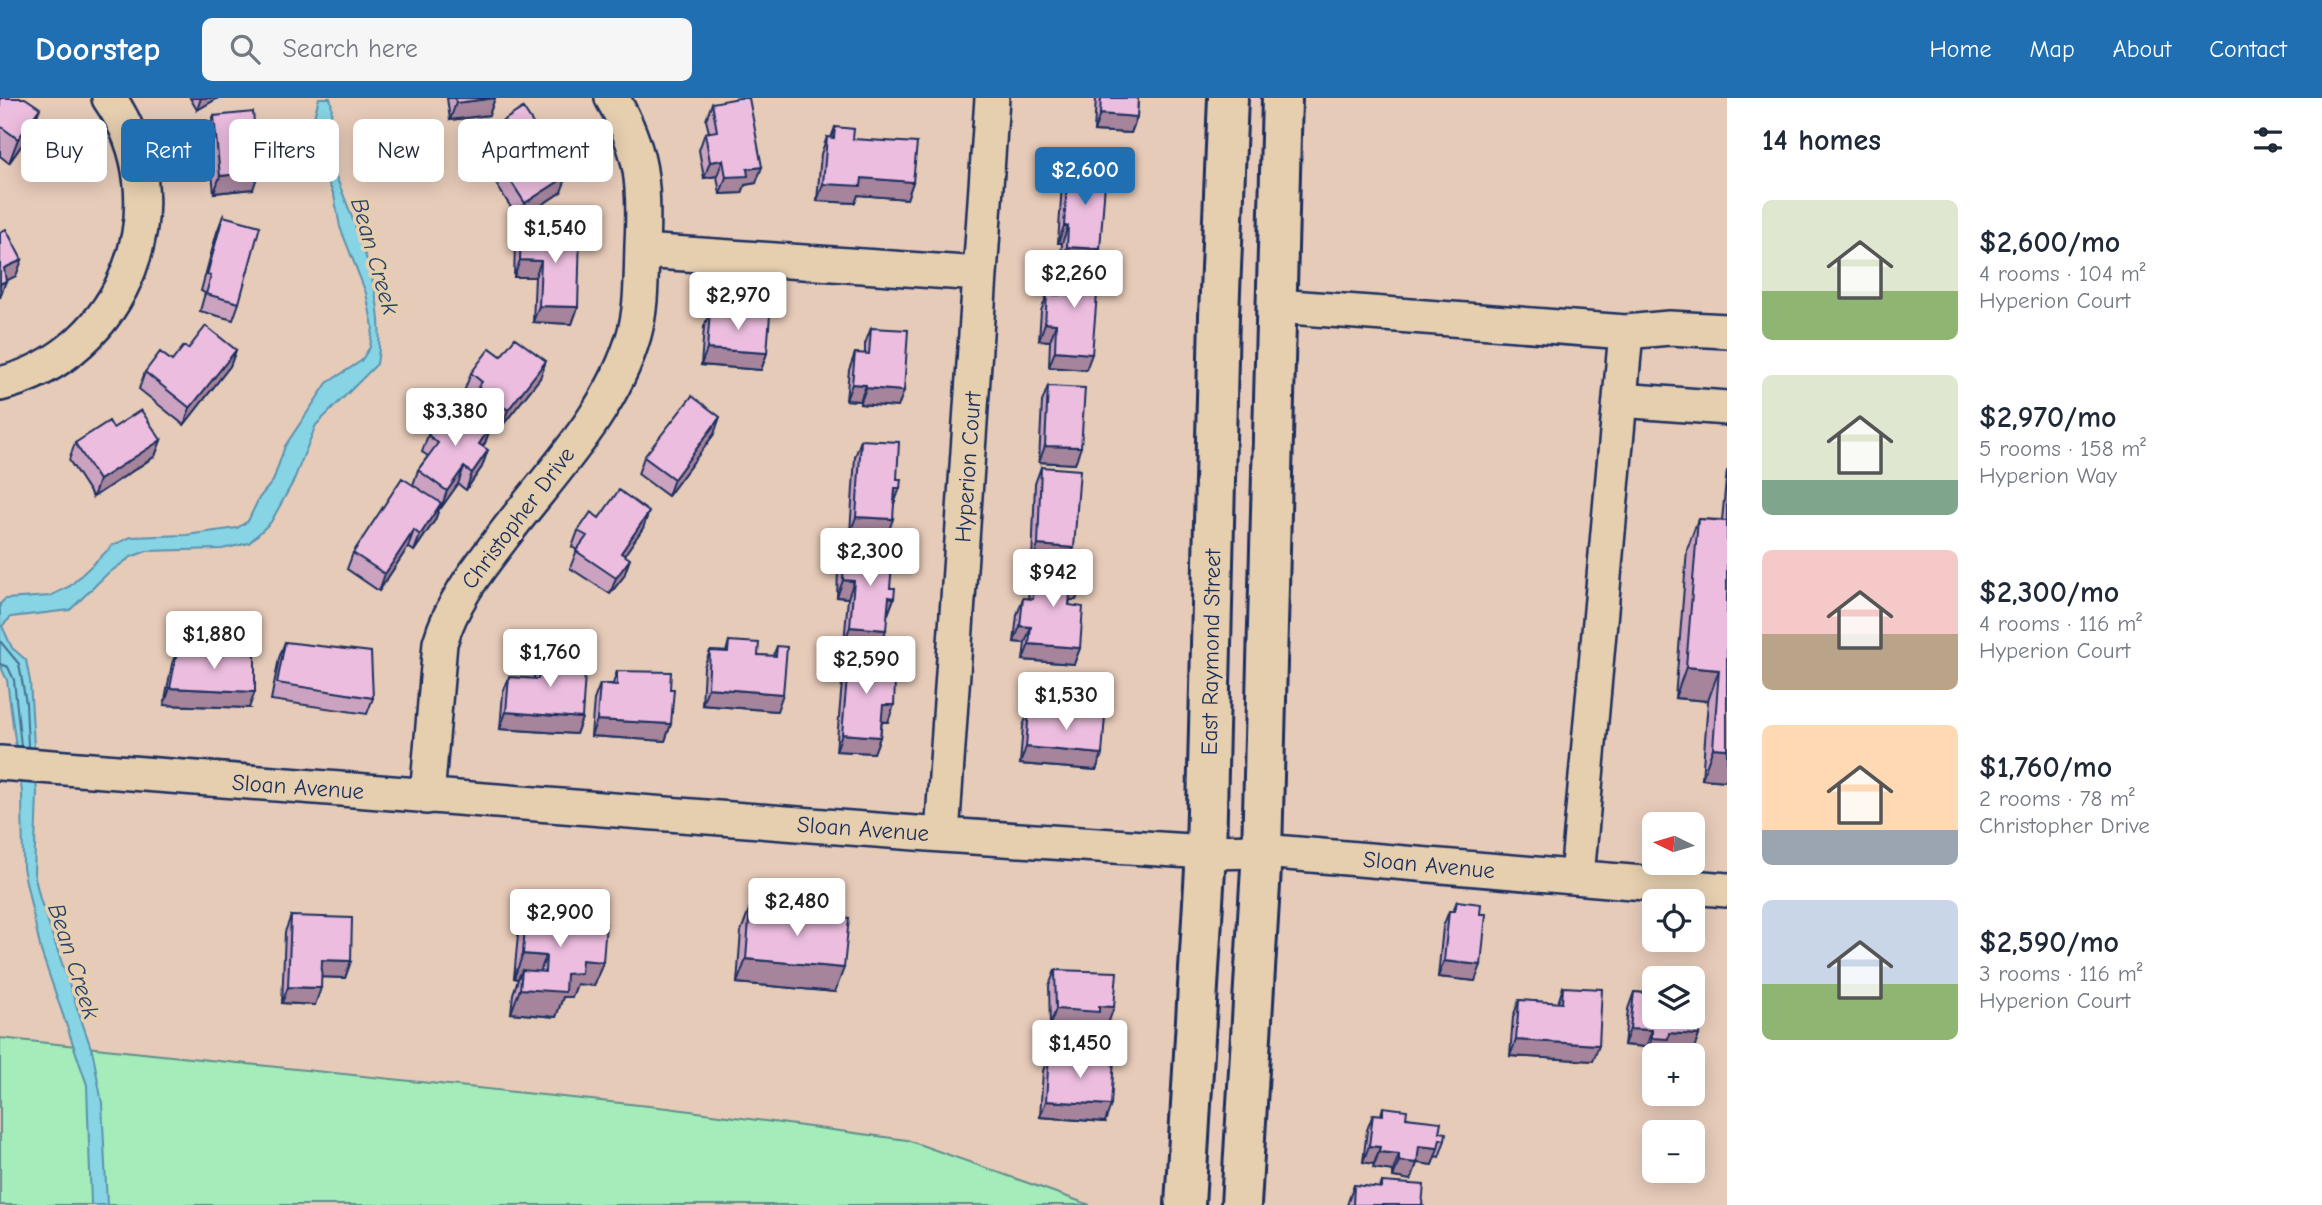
<!DOCTYPE html>
<meta charset="utf-8">
<style>
:root{--surface:#fff;--page:#f6f6f7;--text:#1f2937;--muted:#747a83;--accent:#1f6fb2}
body{margin:0;font-family:"Comic Neue",sans-serif;background:var(--page);color:var(--text);height:100vh;display:flex;flex-direction:column;font-size:26px;white-space:nowrap}
*{box-sizing:border-box;margin:0}
p{font-size:23px;color:var(--muted)}
.icon{flex:none;width:38px;height:38px;fill:none;stroke:currentColor;stroke-width:2;stroke-linecap:round;stroke-linejoin:round}
.map{position:relative;flex:1;overflow:hidden}
.drawer{display:flex;flex-direction:column;background:var(--surface);width:595px}
.drawer>*{flex:none}
.guide{position:absolute;left:21px;top:21px;width:665px;height:63px;display:flex;gap:14px}
.needle{width:46px;rotate:275deg}
.buttons{position:absolute;left:1642px;top:714px;display:grid;gap:14px}
.buttons a{display:grid;place-items:center;width:63px;height:63px;border-radius:10px;background:var(--surface);box-shadow:0 4px 18px #0003;font-size:35px}
.price{position:absolute;translate:-50% -60px;padding:0 16px;border-radius:7px;background:#fff;color:#222;font-size:23px;line-height:46px;filter:drop-shadow(0 2px 4px #0008)}
.price::after{content:'';position:absolute;left:50%;top:42px;width:21px;height:16px;margin-left:-10px;background:inherit;clip-path:polygon(0 0,100% 0,50% 100%)}
.price.current{background:var(--accent);color:#fff}
ul{padding:0;list-style:none}
li{display:flex;align-items:center;gap:21px;height:175px;padding:0 35px}
li span{display:grid;place-items:center;flex:none;width:196px;height:140px;border-radius:10px;color:#555}
li>.icon{margin-inline-start:auto}
span .icon{width:84px;height:84px;fill:#fffc;stroke-width:1}
li b{font-size:30px}
h2{display:flex;justify-content:space-between;align-items:center;height:84px;padding:0 35px;font-size:30px}
.tag{padding:0 24px;border-radius:10px;background:var(--surface);box-shadow:0 4px 18px #0003;font-size:24px;line-height:63px}
.tag.current{background:var(--accent);color:#fff}
header{display:flex;align-items:center;gap:42px;box-sizing:border-box;height:98px;padding:0 35px;background:var(--accent);color:#fff}
header strong{font-size:33px}
nav{display:flex;gap:38px;margin-inline-start:auto;font-size:24px}
.search{width:490px;height:63px;background:var(--page);display:flex;align-items:center;gap:18px;box-sizing:border-box;padding:0 24px;border-radius:10px;color:var(--muted);font-size:26px}
main{display:flex;flex:1;min-height:0}
.map>svg:first-child{display:block}
</style>
<header>
<strong>Doorstep</strong>
<div class="search"><svg class="icon" aria-label="search" viewBox="0 0 24 24"><circle cx="10" cy="10" r="6"/><path d="M15 15l6 6"/></svg>Search here</div>
<nav><a>Home</a><a>Map</a><a>About</a><a>Contact</a></nav>
</header>
<main>
<div class="map">
<svg width="1727" height="1107" viewBox="0 0 1727 1107">
<rect width="100%" height="100%" fill="#e7cbb9"/>
<filter id="ink" filterUnits="userSpaceOnUse"><feTurbulence type="fractalNoise" baseFrequency=".0143" numOctaves="2"/><feDisplacementMap in="SourceGraphic" scale="14" xChannelSelector="R" yChannelSelector="G"/><feConvolveMatrix kernelMatrix="1 2 1 2 8 2 1 2 1" color-interpolation-filters="sRGB"/></filter>
<g filter="url(#ink)">
<path fill="#a4ecb9" stroke="#608e8c" stroke-width="2" d="M0,940L668,1010L907,1042L1090,1107H0Z"/>
<path fill="#86d4e4" stroke="#5b92ae" stroke-width="2" d="M319,0H330C335,14 328,28 322,41C346,111 391,191 377,266L316,327L293,384L271,424L249,445L222,451L147,453L131,459L106,477L70,512L11,519L2,528L12,550L26,562L30,583L37,696L34,775L40,801L93,956L102,1005L107,1107H91L87,987L41,853L23,770L22,694L7,582L0,567V506L5,501L50,498L70,488L113,447L131,439L186,437L237,430L248,423L259,400L273,383L285,348L327,285L361,263L370,249L373,229L366,195L340,129L334,97L308,42Z"/>
<g fill="none" stroke-linecap="round" stroke-linejoin="round">
<path stroke="#467194" stroke-width="2" d="M0,543L19,566L26,605L28,649
M0,566L8,569L14,582L21,648"/>
<g stroke="#1b2f5e" stroke-width="38">
<path id="minor" d="M642,153L980,176
M1276,208L1626,234L1669,230L1727,233
M0,286C125,256 183,105 109,0
M1620,302L1727,310
M0,665L942,737L1206,754L1262,753L1727,792
M427,699L440,545C452,503 478,471 504,437C551,375 612,314 634,237C642,209 641,177 642,147C645,88 643,52 612,0
M942,737L992,0
M1577,779L1626,234"/>
</g>
<g stroke="#1b2f5e" stroke-width="44">
<path id="major" d="M1185,1107L1206,754L1219,218L1228,0
M1241,1107L1262,753L1282,0"/>
</g>
<use href="#minor" stroke="#e6cfaf" stroke-width="33"/>
<use href="#major" stroke="#e6cfaf" stroke-width="38"/>
</g>
<path fill="#cba3c0" stroke="#1b2f5e" stroke-width="2" d="M0,0L31,34L9,65L0,58Z
M190,0H218L197,12Z
M447,0H495L489,17L450,22Z
M1096,0H1138L1137,19L1131,35L1094,33Z
M712,5L756,85L745,87L742,95L720,96L717,78L704,80L699,52L705,35L709,34L706,22Z
M214,18L253,91L214,95L208,34Z
M835,29L853,41L913,84L907,101L858,97L855,105L817,103L821,56L827,39L831,40Z
M481,37L561,94L519,122L475,53Z
M1068,70L1094,167L1061,165L1062,145H1058L1062,86Z
M223,118L239,205L233,222L200,213L205,195L201,193L217,134Z
M521,132L578,209L572,226L533,224L535,179H514L515,148Z
M1061,169L1086,272L1049,269L1050,243L1039,242L1041,213L1047,197H1054L1055,186Z
M710,213L767,255L761,272L701,267L704,229Z
M871,230L898,309L860,306V303L846,302L849,272L855,255L865,256V246Z
M236,252L230,268L184,327L139,291L145,274L172,263Z
M501,258L540,280L502,328L472,305L475,299L465,291L471,275Z
M1048,288L1075,366L1039,364L1042,304Z
M452,325L491,328L485,345L483,348L482,369L466,392L458,386L441,410L440,409L435,422L414,453L408,449L379,493L347,471L353,455L413,387L418,372L428,358L422,354L428,337Z
M113,330L161,342L155,358L93,399L69,362L75,345Z
M714,336L668,398L638,376L644,359Z
M861,342L894,406L887,438L850,435L855,359Z
M1041,369L1068,466L1032,464L1035,386Z
M1727,372V683L1702,681L1708,603L1675,600L1687,452L1698,421L1722,422Z
M599,420L643,430L624,457V478L610,496L570,470L577,452L572,449L578,433Z
M856,453L890,490L894,500L888,516H887L880,548L844,545L848,500L837,499L838,473L844,456L854,457Z
M1036,468L1082,486L1076,502H1070L1069,507L1080,550L1074,566L1023,562L1025,545L1014,544L1017,517L1023,500L1028,501L1030,484Z
M729,543L758,557L773,558L777,548V613L702,607L704,569L710,553L726,554Z
M285,544L373,600L367,616L271,602L279,560Z
M178,549L249,610L164,607L172,566Z
M849,557L884,582L888,624H882L880,639L874,655L836,653L843,573Z
M540,559L582,620L576,636L500,631L503,595L509,579L534,581V576Z
M617,573L670,591L671,626L665,643L591,638L594,602L600,586H613Z
M1029,612L1102,656L1096,672L1020,666L1023,628Z
M1457,803L1480,816L1475,883L1438,879L1443,829L1449,813H1453Z
M750,809L835,894L737,885L741,833Z
M526,813L550,820L603,864L594,888L577,886L572,899H563L556,919L511,915L513,896L518,881L514,880L518,837Z
M291,818L351,863L345,880L321,879L315,907L282,905L285,834Z
M1055,872L1108,926L1095,925L1093,930L1050,927L1049,888Z
M1563,889L1599,947L1593,963L1510,958L1513,919L1519,902L1558,905Z
M1634,894L1693,899L1699,937L1693,953L1665,951L1662,957H1657L1646,956V949L1624,947L1628,911Z
M1049,956L1105,1024L1040,1019L1043,973Z
M1383,1009L1439,1034L1445,1042L1439,1059L1435,1058L1432,1067L1417,1065L1411,1082L1393,1079V1073L1373,1070L1374,1066L1363,1064L1367,1032L1373,1016L1381,1017Z
M1382,1084L1422,1107H1347L1354,1087L1380,1090Z"/>
<path fill="#a5849c" stroke="#1b2f5e" stroke-width="2" d="M201,0H218L197,12Z
M495,0L489,17L450,22L456,5Z
M40,10L31,34L9,65L18,41Z
M1100,16L1137,19L1131,35L1094,33Z
M723,62L717,78L704,80L710,64Z
M762,69L756,85L745,87L742,95L720,96L726,79L747,71Z
M259,74L253,91L214,95L220,78Z
M567,78L561,94L519,122L525,105Z
M862,80L913,84L907,101L858,97L855,105L817,103L823,86Z
M1064,128H1068L1062,145H1058Z
M1067,149L1100,151L1094,167L1061,165Z
M22,162L16,178L0,186L4,170Z
M520,162L541,163L535,179H514Z
M6,183L0,200V186Z
M539,208L578,209L572,226L533,224Z
M1045,225L1056,226L1050,243L1039,242Z
M707,251L767,255L761,272L701,267Z
M236,252L230,268L184,327L190,310Z
M1055,253L1092,256L1086,272L1049,269Z
M546,263L540,280L502,328L508,312Z
M852,286L866,287L860,303L846,302Z
M866,290L904,293L898,309L860,306Z
M720,319L714,336L668,398L674,381Z
M491,328L485,345L473,362L479,346Z
M161,342L155,358L93,399L99,382Z
M1045,348L1081,349L1075,366L1039,364Z
M488,352L482,369L466,392L472,375Z
M464,369L458,386L441,410L447,393Z
M895,390H900L894,406Z
M441,405L435,422L414,453L420,437Z
M649,414L643,430L615,471L621,455Z
M856,419L893,421L887,438L850,435Z
M414,432L408,449L379,493L385,476Z
M1038,447L1074,450L1068,466L1032,464Z
M630,461L624,478L610,496L616,480Z
M843,482L854,483L848,500L837,499Z
M1071,485L1082,486L1076,502H1065Z
M889,499L894,500L888,516H883Z
M1020,528L1031,529L1025,545L1014,544Z
M850,529L886,532L880,548L844,545Z
M1029,546L1080,550L1074,566L1023,562Z
M1686,569L1719,572L1708,603L1675,600Z
M170,590L255,594L249,610L164,607Z
M708,590L783,596L777,613L702,607Z
M883,607H894L888,624L877,623Z
M506,614L582,620L576,636L500,631Z
M597,622L671,626L665,643L591,638Z
M842,636L880,639L874,655L836,653Z
M1026,649L1102,656L1096,672L1020,666Z
M1713,650L1727,651V683L1702,681Z
M523,856L546,858L537,882L522,872L518,881L514,880Z
M746,861L844,870L835,894L737,885Z
M322,862L351,863L345,880L316,879Z
M582,862L603,864L594,888L577,886L572,899H563L556,919L511,915L520,891L566,876Z
M1444,863L1481,867L1475,883L1438,879Z
M288,889L321,890L315,907L282,905Z
M1099,908L1114,909L1108,926L1095,925L1093,930L1050,927L1056,911Z
M1630,931L1652,932L1646,949L1624,947Z
M1669,935L1699,937L1693,953L1665,951L1662,957L1646,956L1652,940Z
M1516,942L1599,947L1593,963L1510,958Z
M1046,1003L1111,1007L1105,1024L1040,1019Z
M1369,1048L1380,1049L1374,1066L1363,1064Z
M1419,1048L1438,1050L1432,1067L1413,1064Z
M1379,1054L1399,1056L1393,1073L1373,1070Z
M1399,1063L1417,1065L1411,1082L1393,1079Z"/>
<path fill="#ecbddf" stroke="#1b2f5e" stroke-width="2" d="M0,0H25L40,10L18,41L0,28Z
M455,0H495L456,5Z
M739,0H749L762,69L747,71L748,78L726,79L723,62L710,64L705,35L717,33L712,5Z
M1101,0H1138L1137,19L1100,16Z
M523,10L567,78L525,105L481,37Z
M253,14L259,74L220,78L214,18Z
M835,29L854,31L853,41L917,45L913,84L862,80L861,88L823,86L827,39L834,40Z
M1068,70L1106,72L1100,151L1067,149L1068,128H1064Z
M223,118L260,128L239,205L206,196L211,178L207,177Z
M6,131L22,162L4,170L6,183L0,186V134Z
M521,132L580,133L578,209L539,208L541,163L520,162Z
M1061,169L1099,172L1092,256L1055,253L1056,226L1045,225L1047,197H1059Z
M710,213L770,217L767,255L707,251Z
M206,228L236,252L190,310L145,274L160,254L172,263L184,248L188,251Z
M871,230L908,232L904,293L866,290V287L852,286L855,255L869,256Z
M515,240L546,263L508,312L478,289L482,284L471,275L490,250L501,258Z
M1048,288L1085,290L1081,349L1045,348Z
M692,298L720,319L674,381L644,359Z
M464,308L491,328L479,346L488,352L472,375L464,369L447,393L418,372L438,345L428,337L442,317L452,325Z
M141,312L161,342L99,382L75,345L109,323L113,330Z
M861,342L899,344L897,381H901L900,390H895L893,421L856,419Z
M1041,369L1080,372L1074,450L1038,447Z
M402,380L441,405L420,437L414,432L385,476L353,455Z
M619,392L649,414L621,455L630,461L616,480L576,453L587,438L578,433L591,414L599,420Z
M1698,421L1727,423V651L1713,650L1719,572L1686,569Z
M856,453L893,455L890,490H895L894,500L889,499L886,532L850,529L854,483L843,482L844,456L856,457Z
M1036,468L1082,472V486L1071,485L1069,507L1083,509L1080,550L1029,546L1031,529L1020,528L1023,500L1033,501Z
M729,543L759,545L758,557L776,558L777,548L787,549L783,596L708,590L710,553L728,554Z
M285,544L371,554L373,600L277,585Z
M178,549L255,556V594L170,590Z
M849,557L886,560L884,582L895,583L894,607H883L880,639L842,636Z
M540,559L586,561L582,620L506,614L509,579L538,581Z
M617,573L671,574L670,591H674L671,626L597,622L600,586L617,587Z
M1029,612L1105,618L1102,656L1026,649Z
M1457,803L1481,806L1480,816H1486L1481,867L1444,863L1449,813H1455Z
M750,809L849,820L844,870L746,861Z
M526,813L551,815L550,820L606,825L603,864L582,862L581,875L566,876L565,894L520,891L522,872L545,874L546,858L523,856Z
M291,818L352,820L351,863L322,862L321,890L288,889Z
M1055,872L1117,874L1114,909L1099,908V914L1056,911Z
M1563,889L1602,891L1599,947L1516,942L1519,902L1562,905Z
M1692,893H1693V899H1702L1699,937L1669,935L1668,941L1652,940V932L1630,931L1634,894L1654,896V919H1692Z
M1049,956L1114,961L1111,1007L1046,1003Z
M1383,1009L1407,1012L1406,1020L1441,1024L1439,1034L1446,1035L1445,1042L1440,1041L1438,1050L1419,1048L1417,1065L1399,1063V1056L1379,1054L1380,1049L1369,1048L1373,1016L1383,1017Z
M1382,1084L1424,1087L1422,1107H1353L1354,1087L1382,1090Z"/>
</g>
<g text-anchor="middle" dominant-baseline="central" stroke-width="7" stroke-linejoin="round" paint-order="stroke">
<g font-size="23" fill="#1b2f5e" stroke="#e6cfaf">
<text transform="translate(968 369) rotate(-86)">Hyperion Court</text>
<text transform="translate(518 420) rotate(-53)">Christopher Drive</text>
<text transform="translate(1211 554) rotate(-89)">East Raymond Street</text>
<text transform="translate(298 689) rotate(4)">Sloan Avenue</text>
<text transform="translate(863 731) rotate(4)">Sloan Avenue</text>
<text transform="translate(1429 767) rotate(5)">Sloan Avenue</text>
</g>
<g font-size="24" font-style="italic" fill="#26406b" stroke="#e6cfaf">
<text transform="translate(375 158) rotate(74)">Bean Creek</text>
<text transform="translate(74 863) rotate(72)">Bean Creek</text>
</g>
</g>
</svg>
<div class="buttons">
<a><svg class="needle" viewBox="-14 -14 28 28"><path d="M0-13l5 13h-10z" fill="#e53935"/><path d="M0 13l5-13h-10z" fill="#747a83"/></svg></a>
<a><svg class="icon" aria-label="locate" viewBox="0 0 24 24"><circle cx="12" cy="12" r="6"/><path d="M12 2v4M12 18v4M2 12h4M18 12h4"/></svg></a>
<a><svg class="icon" aria-label="layers" viewBox="0 0 24 24"><path d="M12 4l9 5-9 5-9-5zM3 14l9 5 9-5"/></svg></a>
<a>+</a>
<a>−</a>
</div>
<b class="price current" style="left:1085px;top:109px">$2,600</b>
<b class="price" style="left:555px;top:167px">$1,540</b>
<b class="price" style="left:1074px;top:212px">$2,260</b>
<b class="price" style="left:738px;top:234px">$2,970</b>
<b class="price" style="left:455px;top:350px">$3,380</b>
<b class="price" style="left:870px;top:490px">$2,300</b>
<b class="price" style="left:1053px;top:511px">$942</b>
<b class="price" style="left:214px;top:573px">$1,880</b>
<b class="price" style="left:550px;top:591px">$1,760</b>
<b class="price" style="left:866px;top:598px">$2,590</b>
<b class="price" style="left:1066px;top:634px">$1,530</b>
<b class="price" style="left:797px;top:840px">$2,480</b>
<b class="price" style="left:560px;top:851px">$2,900</b>
<b class="price" style="left:1080px;top:982px">$1,450</b>
<div class="guide">
<a class="tag">Buy</a>
<a class="tag current">Rent</a>
<a class="tag">Filters</a>
<a class="tag">New</a>
<a class="tag">Apartment</a>
</div>
</div>
<section class="drawer">
<h2>14 homes<svg class="icon" aria-label="filters" viewBox="0 0 24 24"><path d="M4 7h16M4 17h16"/><circle cx="9" cy="7" r="2"/><circle cx="15" cy="17" r="2"/></svg></h2>
<ul>
<li><span style="background:linear-gradient(#dfe7d0 65%,#8fb573 0)"><svg class="icon" aria-label="home" viewBox="0 0 24 24"><path d="M3 11l9-7 9 7M6 9v11h12V9"/></svg></span><div><b>$2,600/mo</b><p>4 rooms · 104 m²</p><p>Hyperion Court</p></div></li>
<li><span style="background:linear-gradient(#dfe7d0 75%,#7fa58c 0)"><svg class="icon" aria-label="home" viewBox="0 0 24 24"><path d="M3 11l9-7 9 7M6 9v11h12V9"/></svg></span><div><b>$2,970/mo</b><p>5 rooms · 158 m²</p><p>Hyperion Way</p></div></li>
<li><span style="background:linear-gradient(#f6c9c9 60%,#b9a48a 0)"><svg class="icon" aria-label="home" viewBox="0 0 24 24"><path d="M3 11l9-7 9 7M6 9v11h12V9"/></svg></span><div><b>$2,300/mo</b><p>4 rooms · 116 m²</p><p>Hyperion Court</p></div></li>
<li><span style="background:linear-gradient(#ffd9b3 75%,#9aa5b1 0)"><svg class="icon" aria-label="home" viewBox="0 0 24 24"><path d="M3 11l9-7 9 7M6 9v11h12V9"/></svg></span><div><b>$1,760/mo</b><p>2 rooms · 78 m²</p><p>Christopher Drive</p></div></li>
<li><span style="background:linear-gradient(#c9d6e8 60%,#8fb573 0)"><svg class="icon" aria-label="home" viewBox="0 0 24 24"><path d="M3 11l9-7 9 7M6 9v11h12V9"/></svg></span><div><b>$2,590/mo</b><p>3 rooms · 116 m²</p><p>Hyperion Court</p></div></li>
</ul>
</section>
</main>
